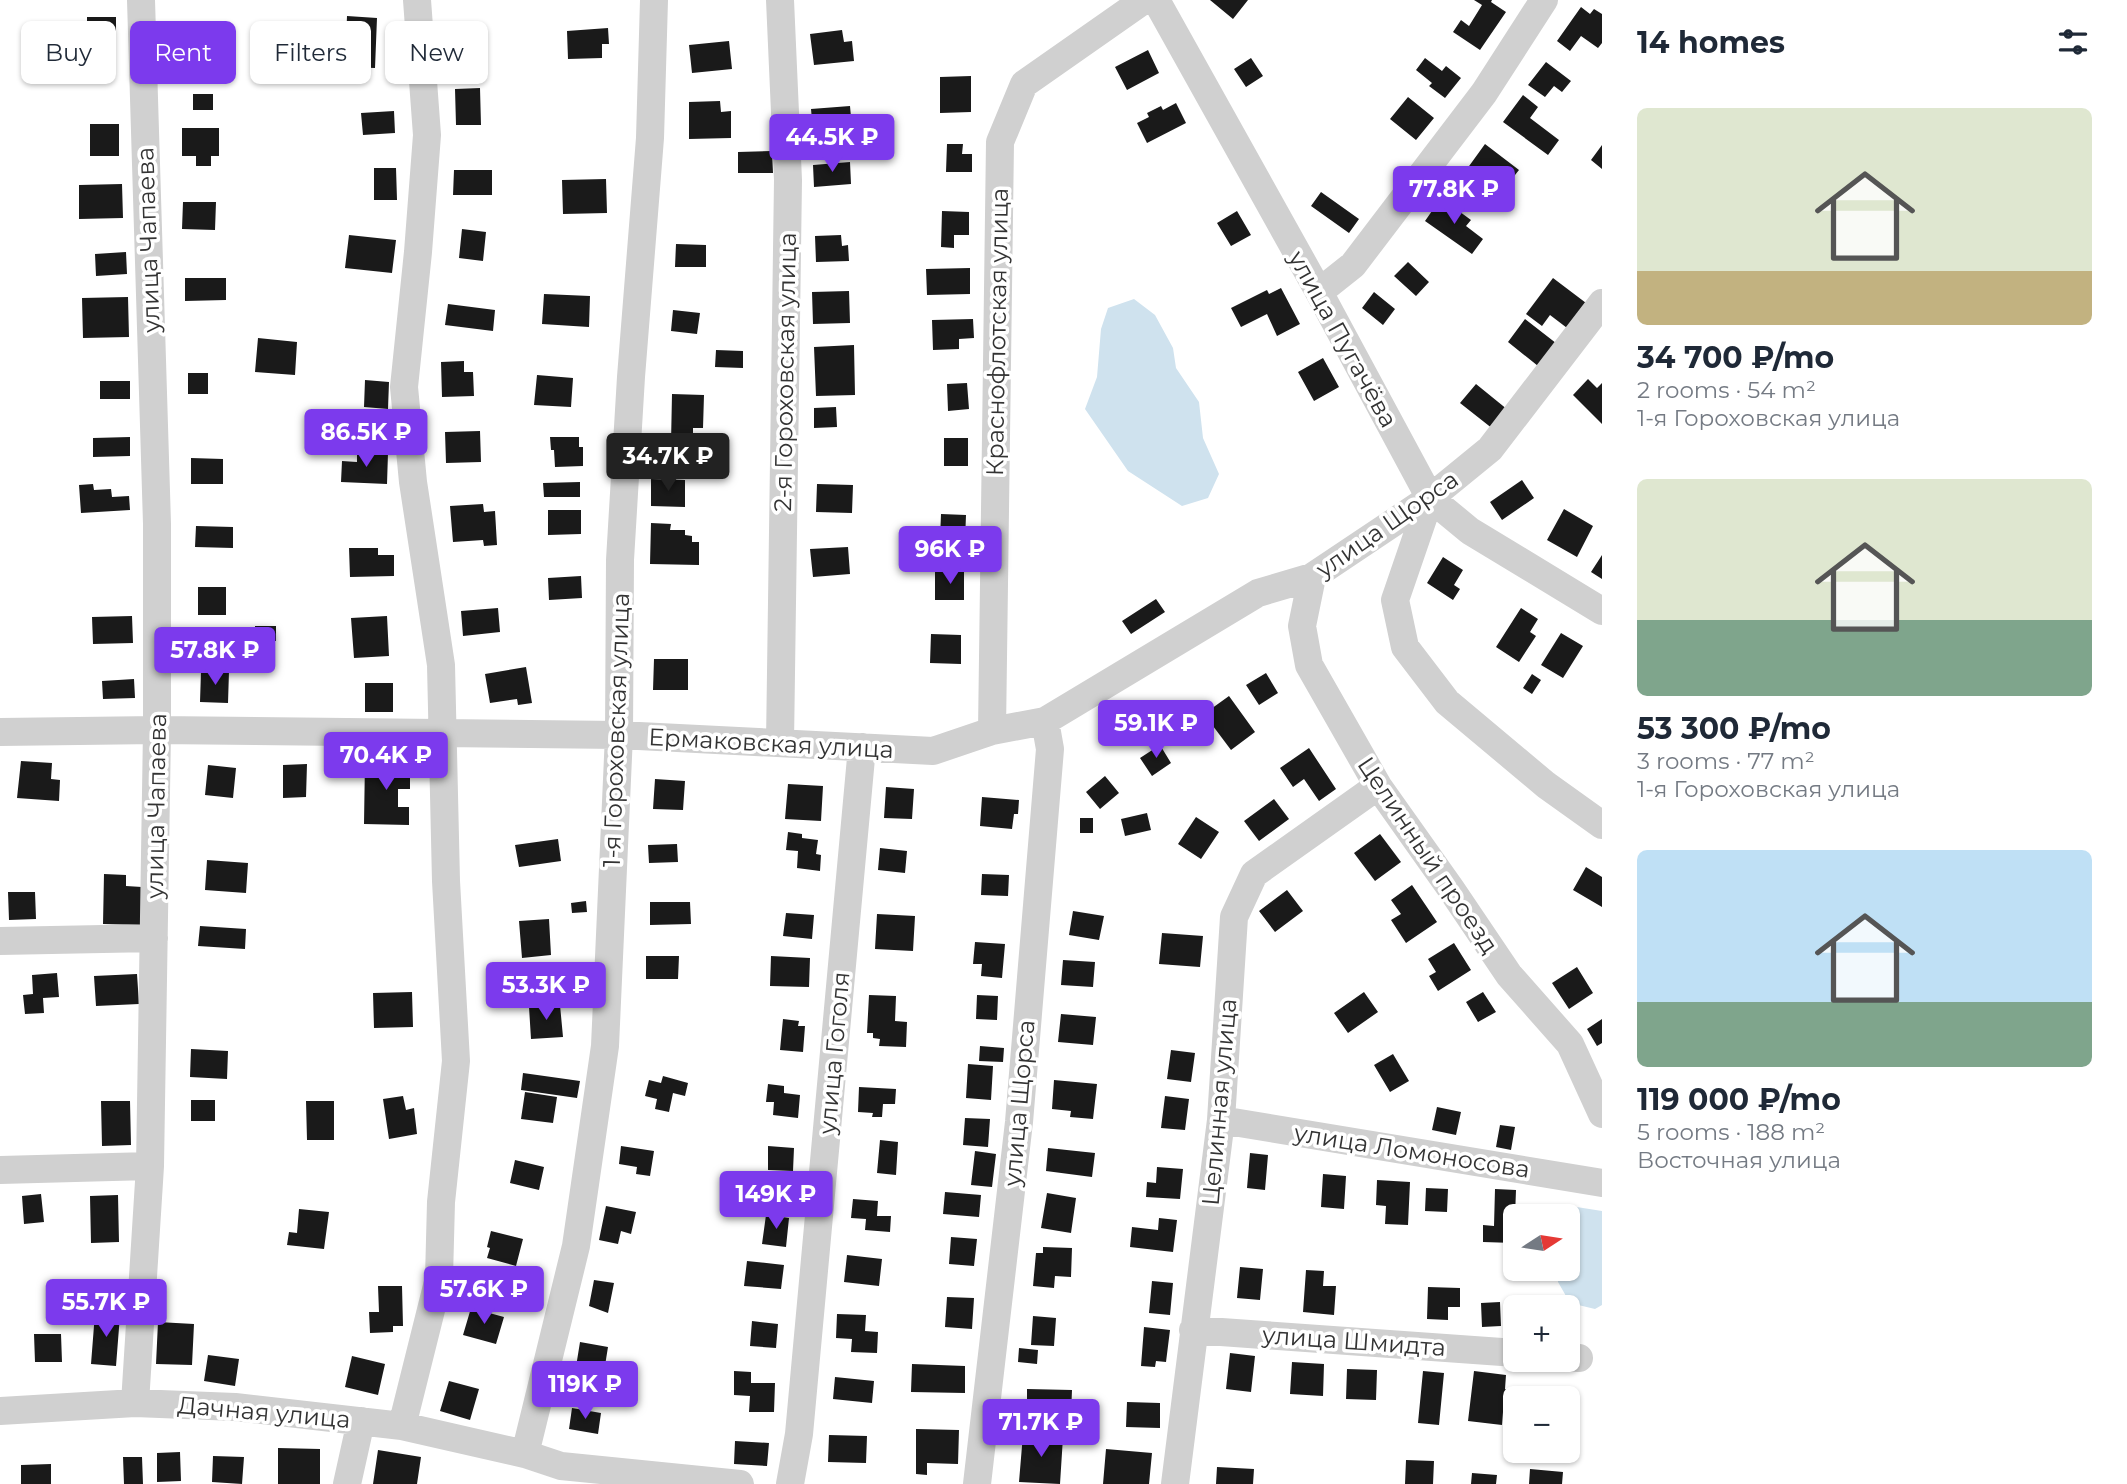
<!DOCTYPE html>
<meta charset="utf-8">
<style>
:root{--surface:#fff;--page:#f2f2f3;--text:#1f2937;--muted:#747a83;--accent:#7c3aed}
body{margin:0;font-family:Montserrat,sans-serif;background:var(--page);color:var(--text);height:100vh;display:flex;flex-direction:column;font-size:26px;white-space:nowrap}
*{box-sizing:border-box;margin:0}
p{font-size:23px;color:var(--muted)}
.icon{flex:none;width:38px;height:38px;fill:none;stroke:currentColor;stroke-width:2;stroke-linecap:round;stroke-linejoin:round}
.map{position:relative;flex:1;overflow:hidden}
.sheet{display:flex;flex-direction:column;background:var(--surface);width:525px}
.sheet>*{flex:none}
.top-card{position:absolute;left:21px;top:21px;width:665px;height:63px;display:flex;gap:14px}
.needle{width:46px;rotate:78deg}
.controls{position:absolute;left:1503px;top:1204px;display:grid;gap:14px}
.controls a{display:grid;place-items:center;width:77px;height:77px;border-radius:10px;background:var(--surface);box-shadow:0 2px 5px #0004;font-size:35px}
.price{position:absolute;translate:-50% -60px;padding:0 16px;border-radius:7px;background:var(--accent);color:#fff;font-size:23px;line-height:46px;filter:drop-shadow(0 2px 4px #0008)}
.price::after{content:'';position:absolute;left:50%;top:42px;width:21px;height:16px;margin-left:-10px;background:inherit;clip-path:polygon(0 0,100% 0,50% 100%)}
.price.active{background:#222;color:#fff}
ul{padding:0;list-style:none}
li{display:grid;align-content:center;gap:14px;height:371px;padding:0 35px}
li span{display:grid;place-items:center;height:217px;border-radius:10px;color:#555}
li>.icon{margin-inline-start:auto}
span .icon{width:126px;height:126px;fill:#fffc;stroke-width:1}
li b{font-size:30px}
h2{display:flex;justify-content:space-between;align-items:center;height:84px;padding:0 35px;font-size:30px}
.chip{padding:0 24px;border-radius:10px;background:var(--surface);box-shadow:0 2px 5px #0004;font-size:24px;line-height:63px}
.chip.active{background:var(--accent);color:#fff}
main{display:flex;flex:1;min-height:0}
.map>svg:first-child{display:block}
</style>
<main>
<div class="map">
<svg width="1602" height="1484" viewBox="0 0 1602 1484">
<rect width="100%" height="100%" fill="#fff"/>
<path fill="#cfe2ee" d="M1134,299L1155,315L1173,348L1176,368L1199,402L1203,438L1219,474L1208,498L1182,506L1128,471L1085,409L1097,377L1101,329L1108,308Z
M1564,1205L1602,1211V1305L1595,1309L1570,1303L1558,1282V1269H1568V1216H1560Z"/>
<path fill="#1a1a1a" d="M1210,0H1248L1233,19Z
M1474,0H1492L1491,2L1506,12L1480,50L1453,32L1461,20L1469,26L1482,5Z
M1581,7L1590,14L1594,9L1602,14V43L1598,48L1581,36L1570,51L1557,41Z
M347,16L377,18L375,68L345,67Z
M87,17H116V70H93V51H87Z
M486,26L488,46L459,49L457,28Z
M608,28L609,44H602V58L568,59L567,31Z
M842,30L844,42L852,41L854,61L814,65L810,34Z
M276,37L310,38L309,68L275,67Z
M729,41L732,69L692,73L689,45Z
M1148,50L1159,73L1127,90L1115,67Z
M1251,58L1263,76L1246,87L1234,69Z
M1425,58L1442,71L1446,66L1461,78L1445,98L1429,86L1432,83L1416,70Z
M1546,62L1571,81L1562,92L1554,86L1545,97L1528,85Z
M971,76V112L940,113V77Z
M480,88L481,125H456L455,89Z
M193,94H213V110H193Z
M1523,95L1538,107L1530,118L1559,140L1548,155L1503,122Z
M1408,97L1434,118L1416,140L1390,119Z
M720,101L721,112L731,111V138L689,139V102Z
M1176,103L1186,123L1147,143L1137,123L1149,117L1147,113L1161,106L1163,110Z
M850,106L852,128L813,131L811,109Z
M394,111L395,133L363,135L361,113Z
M90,124H119V156H90Z
M182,128H219V156H211V166H196V156H182Z
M947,144H963L962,154H972V172H946Z
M1485,144L1519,170L1503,190L1485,176L1474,191L1459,180Z
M1602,145V169L1591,160Z
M772,151L773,173H738V152Z
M850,162L851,184L814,187L813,165Z
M374,168H396L397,200H374Z
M454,170H492V195H453Z
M606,179L607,213L563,214L562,180Z
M122,184L123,218L79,219V185Z
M1321,192L1359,219L1349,233L1311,206Z
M1441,198L1471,220L1466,226L1483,239L1472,254L1425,221Z
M183,202H216L215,230L182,229Z
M942,211L969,212V235H954V248L941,247Z
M1237,211L1251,235L1231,246L1217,223Z
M462,229L486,232L483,261L459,258Z
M349,235L396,240L392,273L345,268Z
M841,235L842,246L848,245L849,261L816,262L815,236Z
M676,244L706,245V267H675Z
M126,252L127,274L96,276L95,254Z
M1408,262L1429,282L1416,296L1394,276Z
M970,268V294L927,295L926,269Z
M185,278H226V300L185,301Z
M1553,278L1590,306L1571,331L1550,315L1542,326L1526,314Z
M1281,288L1300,324L1277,336L1267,314L1241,327L1231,308L1267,290L1269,294Z
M849,291L850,323L813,324L812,292Z
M1374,292L1395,309L1383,325L1362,308Z
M544,294L590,296L589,327L542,324Z
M128,297L129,337L83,338L82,298Z
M448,304L495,310L493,331L445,325Z
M673,310L700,313L697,334L671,331Z
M973,319L974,338L959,339V349L933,350L932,320Z
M1525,319L1561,347L1543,370L1508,342Z
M258,338L297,342L295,375L255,372Z
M854,345L855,395L816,396L814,347Z
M716,350L743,351V368L715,367Z
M1323,358L1339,387L1314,401L1298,372Z
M464,361V372H473L474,396L442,397L441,362Z
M188,373H208V394H188Z
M537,375L573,378L571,407L534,405Z
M1588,379L1597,388L1602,383V424L1573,395Z
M365,380L389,382L388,409L364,407Z
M100,381H130V399H100Z
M967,383L969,409L948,411L947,384Z
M1476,384L1508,410L1493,429L1460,403Z
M672,394L704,395L703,428H693V443H671Z
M836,407L837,427L814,428V408Z
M480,431L481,462L446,463L445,432Z
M130,437V456L93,457V438Z
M550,437H579V447H583V466L555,467L554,450H551Z
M944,438H968V466H944Z
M357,452L388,453L387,484L341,482L342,461L357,462Z
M191,458L223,459V484H191Z
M651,479L685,480V507L651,506Z
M1522,480L1534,498L1502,520L1490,502Z
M580,482V497H544L543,483Z
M93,484L94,490L111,489L112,497L129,496L130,510L81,513L79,485Z
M817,484L853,485L852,513L816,512Z
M483,504L484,512L495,511L497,545L484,546L483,540L453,542L450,506Z
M1564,509L1593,526L1577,557L1547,540Z
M548,510H581V534L548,535Z
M941,514L966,515L965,541L940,540Z
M651,523L671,524L670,530H685V535L692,536V542H699V565L650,564Z
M196,526L233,527V548L195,547Z
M848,547L850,574L813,577L810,549Z
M349,548H378V555H394V576L350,577Z
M951,554L977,556L976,569L950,567Z
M1602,555V579L1591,572Z
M1443,557L1463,570L1454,585L1460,589L1453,600L1427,583Z
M935,572H964V600H935Z
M581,576L582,598L549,600L548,578Z
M198,587H226V615H198Z
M1156,599L1165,612L1131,634L1122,621Z
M498,608L500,632L463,636L461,611Z
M1521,608L1538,619L1530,632L1536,636L1519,662L1496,647Z
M132,616L133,643L93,644L92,617Z
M387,616L389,656L354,658L351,618Z
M255,626H276V641H255Z
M1561,633L1583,646L1563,678L1541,665Z
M931,634L961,635V664L930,663Z
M654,659H688V690H653Z
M526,667L532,703L518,705L517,699L490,703L485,674Z
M201,671H229L228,703L200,702Z
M1266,673L1278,693L1259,705L1246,685Z
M1532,674L1541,680L1532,694L1523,688Z
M134,679L135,698L103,699L102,681Z
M365,683H393V712H365Z
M1229,696L1255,732L1231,750L1204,714Z
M1160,745L1171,763L1152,776L1140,758Z
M1309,748L1336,789L1319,801L1304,779L1293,787L1280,768Z
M365,760L410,761V789H398V807H409V825L364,824Z
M21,761L52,763L51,779L60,780L59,801L17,798Z
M307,764L306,797L283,798V765Z
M208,765L236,768L233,798L205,795Z
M1105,776L1119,793L1100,809L1086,792Z
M655,779L685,781L683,810L653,809Z
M788,784L823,786L821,821L785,819Z
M886,787L914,789L912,819L884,818Z
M982,797L1019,800L1018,814H1014L1012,829L980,826Z
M1274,799L1289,819L1259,841L1244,821Z
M1147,813L1151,830L1125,836L1121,819Z
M1196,817L1219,832L1201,859L1178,844Z
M1080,818H1093V833H1080Z
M788,832L802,834V838L818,840L816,854L821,855L820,871L797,868L798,851L786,850Z
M1380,834L1401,862L1375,881L1354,853Z
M558,839L561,861L519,867L515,845Z
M677,844L678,862L649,863L648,845Z
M880,848L907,851L905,873L878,870Z
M207,860L248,863L246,893L205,890Z
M1586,867L1602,877V907L1573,890Z
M104,874L126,875V886L142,887L141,925L103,924Z
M982,874L1009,875L1008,896L981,895Z
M1412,885L1437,922L1406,943L1391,920L1401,914L1391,900Z
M1287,890L1303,911L1275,932L1259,911Z
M8,892H35L36,919L9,920Z
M586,901L587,912L572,913L571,903Z
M650,902H690L691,924L650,925Z
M1073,911L1104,916L1099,940L1069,935Z
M786,913L814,915L812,939L783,936Z
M877,914L915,916L913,951L875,949Z
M549,919L551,955L522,958L519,921Z
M200,926L246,929L245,949L198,946Z
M1162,933L1203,936L1200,967L1159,964Z
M975,942L1005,944L1002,978L981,976L982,964H973Z
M1454,943L1471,970L1438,991L1429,976L1436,972L1428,959Z
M646,956H679L678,979H646Z
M771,956L810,958L809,987L770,986Z
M1063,960L1095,962L1093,987L1061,985Z
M1577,967L1593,993L1569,1009L1552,983Z
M57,973L59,997L43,998L44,1013L25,1014L23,995L33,994L32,975Z
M137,974L139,1004L96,1006L94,976Z
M412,992L413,1027L374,1028L373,993Z
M1364,992L1378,1012L1348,1033L1334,1013Z
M1483,992L1496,1012L1478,1022L1466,1002Z
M869,995L896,996L895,1021L907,1022L906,1047L879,1046L880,1039L873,1038V1033H867Z
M977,995L998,996L997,1020L976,1019Z
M560,1005L563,1037L531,1039L529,1007Z
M1061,1014L1096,1017L1093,1045L1058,1042Z
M783,1019L799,1021L798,1026H805L803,1052L780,1050Z
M1602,1019V1043L1597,1046L1587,1029Z
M980,1046L1004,1048L1003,1062L979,1061Z
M191,1049L228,1051L227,1079L190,1077Z
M1171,1050L1195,1053L1191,1082L1167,1079Z
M1393,1054L1409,1081L1390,1092L1374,1065Z
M968,1064L993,1066L991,1100L966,1098Z
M523,1073L580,1081L577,1098L521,1090Z
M663,1076L688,1083L685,1096L673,1093L669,1112L655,1109L657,1099L645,1096L649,1080L661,1083Z
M1054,1080L1097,1084L1093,1119L1070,1117L1071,1111L1052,1109Z
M768,1084L784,1086V1093L800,1095L798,1118L773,1115L774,1102H766Z
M859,1087L896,1089L895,1104H883L882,1117H872L873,1113L858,1112Z
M525,1092L557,1097L553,1123L521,1119Z
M403,1096L406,1110L414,1108L417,1134L389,1139L383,1099Z
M1165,1096L1189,1099L1185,1130L1161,1128Z
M191,1100H215V1121H191Z
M101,1101H130L131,1145L102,1146Z
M306,1101H334V1140H307Z
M1437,1107L1461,1112L1456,1135L1432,1130Z
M965,1118L990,1119L988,1147L963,1145Z
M1500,1125L1515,1127L1511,1150L1496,1147Z
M880,1140L898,1142L896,1175L877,1173Z
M621,1146L654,1151L650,1176L636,1174L637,1167L619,1164Z
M768,1146L794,1148L793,1171L768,1170Z
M1048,1148L1095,1153L1092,1177L1046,1171Z
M975,1151L996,1154L992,1187L971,1185Z
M1250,1153L1268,1155L1265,1190L1247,1188Z
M515,1160L544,1167L539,1190L510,1183Z
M1157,1167L1183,1169L1180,1199L1146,1197L1147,1182L1156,1183Z
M1323,1174L1346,1176L1344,1209L1321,1207Z
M1377,1180L1410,1182L1408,1225L1385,1224L1386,1206L1376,1205Z
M1426,1188L1448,1189L1447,1212L1425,1211Z
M1495,1189L1516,1190L1514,1243L1483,1242V1225L1494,1226Z
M945,1192L981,1195L979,1217L943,1214Z
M1047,1193L1076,1198L1071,1233L1041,1228Z
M41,1194L44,1222L24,1224L22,1196Z
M118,1195L119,1242L91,1243L90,1196Z
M853,1199L878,1201L877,1216H891L890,1232L865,1230L866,1219L851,1218Z
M606,1206L636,1212L631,1234L621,1231L618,1244L599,1240Z
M299,1209L329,1212L324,1249L287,1245L289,1232L297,1233Z
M766,1215L789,1218L786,1247L762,1244Z
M1159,1218L1177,1220L1173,1252L1130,1247L1132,1227L1158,1230Z
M491,1231L523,1239L516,1266L487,1258L490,1248L487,1247Z
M951,1237L977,1239L974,1266L949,1264Z
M1043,1247L1072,1248L1071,1277L1055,1276L1054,1288L1033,1286L1036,1253H1043Z
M847,1255L882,1259L879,1286L844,1282Z
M747,1261L784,1265L781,1289L744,1286Z
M1240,1267L1263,1269L1260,1300L1237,1298Z
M1306,1270L1324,1271L1323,1286H1336L1334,1315L1303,1312Z
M97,1280L115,1281L114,1295L96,1294Z
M594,1280L614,1283L608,1313L589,1306Z
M1152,1281L1173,1283L1170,1315L1149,1313Z
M378,1286H402L403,1326H393V1332L370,1333L369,1312H379Z
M1428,1287L1460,1288V1307H1448V1320L1427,1319Z
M947,1297L974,1298L972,1329L945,1327Z
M1500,1302L1501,1326L1482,1327L1481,1303Z
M471,1308L504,1317L496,1344L463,1335Z
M95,1313L120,1315L116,1366L91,1364Z
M837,1314L866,1315L865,1331L878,1332L877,1353L851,1352L852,1339L836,1338Z
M1033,1316L1056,1318L1054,1346L1031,1345Z
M752,1321L778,1324L776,1348L750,1346Z
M158,1322L194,1324L192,1365L156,1364Z
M1144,1327L1170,1330L1166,1362L1156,1361L1155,1367L1141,1366Z
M34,1334H61L62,1362H35Z
M580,1342L608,1347L603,1378L575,1373Z
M1019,1348L1038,1350L1037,1364L1018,1362Z
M1230,1353L1255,1356L1251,1392L1226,1389Z
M208,1355L239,1359L235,1386L204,1381Z
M352,1356L385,1364L378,1395L345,1387Z
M1292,1362L1324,1364L1323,1396L1290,1394Z
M912,1364L965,1366V1393L911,1392Z
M1347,1369L1377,1370L1376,1400L1346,1399Z
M734,1371L751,1372V1383H775L774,1412H749L750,1396L734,1395Z
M1423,1371L1444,1373L1439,1425L1418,1423Z
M1474,1371L1506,1375L1505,1389L1516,1391L1514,1413L1503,1412L1502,1425L1468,1421Z
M835,1377L874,1381L872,1403L833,1399Z
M449,1381L479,1389L470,1420L440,1411Z
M1546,1386L1567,1387V1398H1546Z
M1027,1389L1072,1390L1071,1415L1027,1414Z
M1127,1402L1160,1403V1428L1126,1427Z
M572,1408L601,1413L598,1434L569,1429Z
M916,1429L959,1430L958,1464L927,1463V1475L916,1474Z
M1023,1434L1063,1437L1060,1484L1019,1482Z
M829,1435L867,1436L866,1463L828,1462Z
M735,1441L769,1443L767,1466L734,1464Z
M278,1448L320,1449V1484H278Z
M1106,1449L1152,1453L1149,1484H1103Z
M378,1450L421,1457L417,1484H373Z
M180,1452L181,1481L157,1482V1453Z
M213,1456L244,1457L242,1484L212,1482Z
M123,1457H142L143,1484H124Z
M1406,1460L1434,1461L1433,1484H1405Z
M51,1464V1484H21V1465Z
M1217,1467L1254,1469L1253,1484H1216Z
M1530,1469L1563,1472L1562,1484H1529Z
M1472,1473L1497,1475L1496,1484H1471Z"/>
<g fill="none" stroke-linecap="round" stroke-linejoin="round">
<path stroke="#d0d0d0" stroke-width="28" d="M1156,0L1319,292L1430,498L1470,531L1602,611
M1319,292L1353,265L1484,93L1544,0
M1430,498L1395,600L1405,647L1447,702L1546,785L1602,825
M1312,577L1302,626L1309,665L1378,786L1451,889L1509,975L1570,1044L1602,1114
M992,731L1000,142L1024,84L1144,0
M0,732L157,730L619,735L933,751L992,731L1045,721L1258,593L1312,577L1430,498L1490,449L1602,303
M780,743L788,180L780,0
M0,941L154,938
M1221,1120L1602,1183
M0,1170L150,1166
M1193,1330L1516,1353
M1568,1357L1579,1358
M135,1403L150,1166L157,730V524L141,0
M0,1411L135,1403L235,1407L402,1426L525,1454L561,1466L740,1484
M402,1426L439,1278L441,1202L456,1061L446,881L441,665L413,482L404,387L418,252L427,135L417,0
M525,1454L576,1246L605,1046L619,735L620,560L631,377L650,138L654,0
M347,1484L361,1421
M790,1484L799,1434L862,747
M977,1484L1019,1122L1050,749L1045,721
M1175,1484L1221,1120L1234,917L1254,874L1378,786"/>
</g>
<g text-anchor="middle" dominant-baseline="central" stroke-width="7" stroke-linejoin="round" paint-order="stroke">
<g font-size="24" fill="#333" stroke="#fff">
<text transform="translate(148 240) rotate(-92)">улица Чапаева</text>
<text transform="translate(997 332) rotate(-89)">Краснофлотская улица</text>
<text transform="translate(1343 339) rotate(61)">улица Пугачёва</text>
<text transform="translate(785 372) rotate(-89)">2-я Гороховская улица</text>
<text transform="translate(1387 524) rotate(-35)">улица Щорса</text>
<text transform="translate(616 730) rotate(-88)">1-я Гороховская улица</text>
<text transform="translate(771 743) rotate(3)">Ермаковская улица</text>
<text transform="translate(156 806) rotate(-89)">улица Чапаева</text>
<text transform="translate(1428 855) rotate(56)">Целинный проезд</text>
<text transform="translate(834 1053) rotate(-85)">улица Гоголя</text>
<text transform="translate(1219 1102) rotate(-85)">Целинная улица</text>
<text transform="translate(1019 1103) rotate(-85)">улица Щорса</text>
<text transform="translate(1412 1151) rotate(9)">улица Ломоносова</text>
<text transform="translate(1354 1341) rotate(4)">улица Шмидта</text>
<text transform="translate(264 1412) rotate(5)">Дачная улица</text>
</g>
</g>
</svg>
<div class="controls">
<a><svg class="needle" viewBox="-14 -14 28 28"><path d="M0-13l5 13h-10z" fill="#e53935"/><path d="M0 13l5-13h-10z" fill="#747a83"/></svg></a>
<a>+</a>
<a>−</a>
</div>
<b class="price" style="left:832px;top:174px">44.5K ₽</b>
<b class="price" style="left:1454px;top:226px">77.8K ₽</b>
<b class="price" style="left:366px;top:469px">86.5K ₽</b>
<b class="price active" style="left:668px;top:493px">34.7K ₽</b>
<b class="price" style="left:950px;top:586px">96K ₽</b>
<b class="price" style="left:215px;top:687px">57.8K ₽</b>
<b class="price" style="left:1156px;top:760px">59.1K ₽</b>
<b class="price" style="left:386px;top:792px">70.4K ₽</b>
<b class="price" style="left:546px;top:1022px">53.3K ₽</b>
<b class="price" style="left:776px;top:1231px">149K ₽</b>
<b class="price" style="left:484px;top:1326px">57.6K ₽</b>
<b class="price" style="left:106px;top:1339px">55.7K ₽</b>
<b class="price" style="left:585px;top:1421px">119K ₽</b>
<b class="price" style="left:1041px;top:1459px">71.7K ₽</b>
<div class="top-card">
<a class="chip">Buy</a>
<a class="chip active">Rent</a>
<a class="chip">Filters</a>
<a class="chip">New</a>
</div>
</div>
<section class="sheet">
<h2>14 homes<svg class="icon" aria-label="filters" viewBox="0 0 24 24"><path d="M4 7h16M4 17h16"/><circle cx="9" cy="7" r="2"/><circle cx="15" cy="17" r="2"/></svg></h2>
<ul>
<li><span style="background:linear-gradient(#dfe7d0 75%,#c2b280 0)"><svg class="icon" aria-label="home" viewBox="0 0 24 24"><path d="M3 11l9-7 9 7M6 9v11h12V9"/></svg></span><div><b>34 700 ₽/mo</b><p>2 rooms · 54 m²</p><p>1-я Гороховская улица</p></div></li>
<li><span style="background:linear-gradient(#dfe7d0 65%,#7fa58c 0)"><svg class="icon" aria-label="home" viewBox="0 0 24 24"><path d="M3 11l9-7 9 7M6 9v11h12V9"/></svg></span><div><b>53 300 ₽/mo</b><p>3 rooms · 77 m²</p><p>1-я Гороховская улица</p></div></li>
<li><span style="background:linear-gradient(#bfe0f5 70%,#7fa58c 0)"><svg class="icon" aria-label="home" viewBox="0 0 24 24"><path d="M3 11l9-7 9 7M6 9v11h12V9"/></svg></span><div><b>119 000 ₽/mo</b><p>5 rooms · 188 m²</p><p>Восточная улица</p></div></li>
</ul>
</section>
</main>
